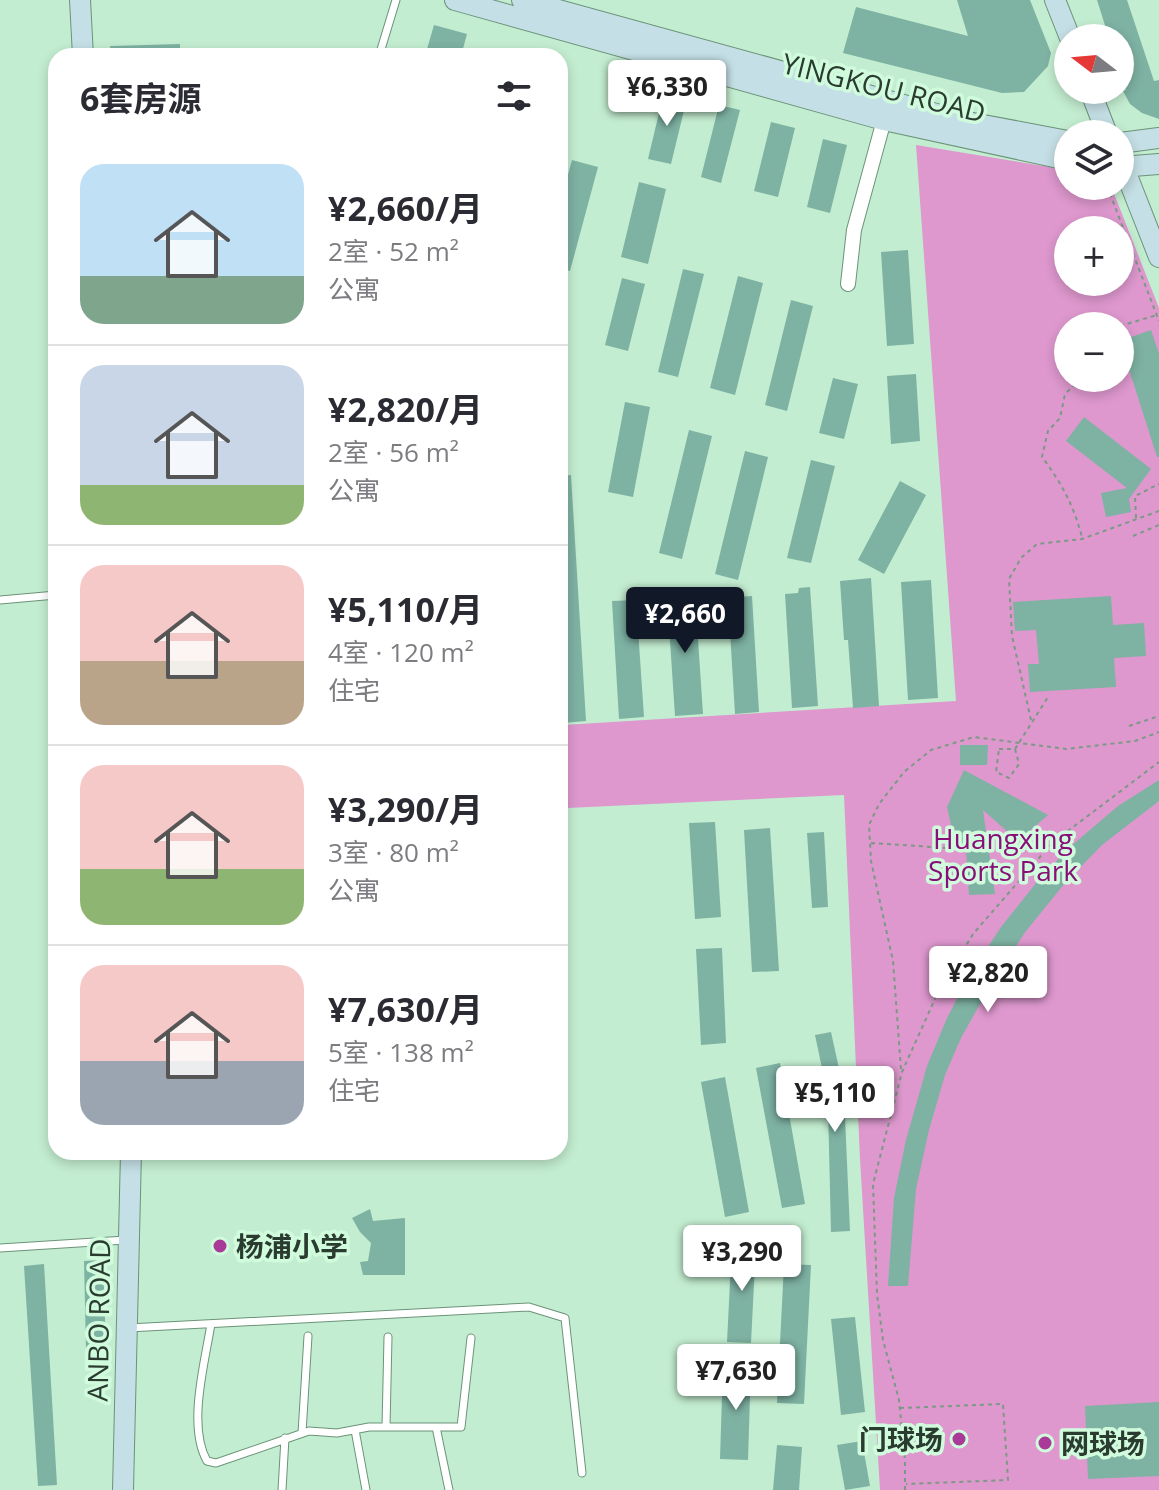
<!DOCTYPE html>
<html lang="zh">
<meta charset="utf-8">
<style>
:root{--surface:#fff;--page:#f7f7f7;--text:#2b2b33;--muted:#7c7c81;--line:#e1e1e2;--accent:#111827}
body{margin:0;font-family:"Open Sans","Noto Sans SC",sans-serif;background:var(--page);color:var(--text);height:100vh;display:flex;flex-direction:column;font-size:30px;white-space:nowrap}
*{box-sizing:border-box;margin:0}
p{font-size:26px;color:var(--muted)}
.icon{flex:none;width:44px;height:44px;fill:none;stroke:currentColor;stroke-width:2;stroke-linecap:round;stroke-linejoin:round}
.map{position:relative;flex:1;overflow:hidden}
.sheet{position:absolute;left:48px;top:48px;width:520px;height:1112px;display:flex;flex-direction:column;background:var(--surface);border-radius:24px;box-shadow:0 4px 12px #0003}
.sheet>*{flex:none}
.needle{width:52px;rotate:286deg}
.controls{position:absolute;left:1054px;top:24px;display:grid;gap:16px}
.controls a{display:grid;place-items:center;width:80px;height:80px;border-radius:50%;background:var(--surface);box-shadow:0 4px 12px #0003;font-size:40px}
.price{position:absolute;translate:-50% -68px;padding:0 18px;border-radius:8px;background:#fff;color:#222;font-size:26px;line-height:52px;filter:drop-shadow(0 2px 4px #0008)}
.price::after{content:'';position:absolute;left:50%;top:48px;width:24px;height:18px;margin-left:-12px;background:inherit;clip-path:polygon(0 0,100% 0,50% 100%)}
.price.on{background:var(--accent);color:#fff}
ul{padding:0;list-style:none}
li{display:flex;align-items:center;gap:24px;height:200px;padding:0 32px}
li+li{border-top:2px solid var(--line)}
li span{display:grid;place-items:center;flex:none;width:224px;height:160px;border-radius:24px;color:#555}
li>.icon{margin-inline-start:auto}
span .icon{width:96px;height:96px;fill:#fffc;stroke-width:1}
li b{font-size:34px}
h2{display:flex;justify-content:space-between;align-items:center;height:96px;padding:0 32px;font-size:34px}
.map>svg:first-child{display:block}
</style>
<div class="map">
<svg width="1159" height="1490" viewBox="0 0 1159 1490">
<rect width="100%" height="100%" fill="#c3edd0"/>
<path fill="#de98ce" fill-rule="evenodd" d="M916,145L1068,170V186H1111L1159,308V1490H880L860,1159L844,795L568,808L563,725L956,701ZM1068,230H1120V282H1068ZM1068,326H1120V378H1068Z"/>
<path fill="#7eb2a3" d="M957,0H1030L1051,53L1048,66L1024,92L1002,93L843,53L856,7L968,36Z
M1097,0H1127L1154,81L1159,80V119L1142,113L1130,104L1123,91L1126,90L1120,71V38H1109Z
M434,25L467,34L461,56H425Z
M180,44V56H111L110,46Z
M664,92L687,98L671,164L648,159Z
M719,105L740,110L721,183L701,177Z
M771,122L795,128L778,197L754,191Z
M823,139L847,145L830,213L807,207Z
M572,160L598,167L570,271L560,269V204Z
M639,182L666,189L648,264L621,257Z
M908,250L914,344L887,346L881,252Z
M683,269L704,274L678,377L658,372Z
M738,276L763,283L735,395L710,388Z
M622,278L645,284L628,351L605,345Z
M791,300L813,306L787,411L765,405Z
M1151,330L1159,354V457H1157L1120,341Z
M916,374L920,441L891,444L887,376Z
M833,378L858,384L844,439L819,433Z
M625,402L650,407L633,497L608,492Z
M1084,417L1151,469L1129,499L1131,512L1106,517L1101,493L1127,488L1066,441Z
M689,430L712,436L682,559L659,553Z
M745,451L768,457L738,580L715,574Z
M811,460L835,466L811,563L787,558Z
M571,475L586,721L563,723L560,684V476Z
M900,481L926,495L884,574L858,560Z
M871,578L879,706L853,708L848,640H844L840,581Z
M931,580L938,698L908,700L901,582Z
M810,587L818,706L792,708L785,594L798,593L799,588Z
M695,594L703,714L675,716L667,596Z
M752,596L759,712L735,714L728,598Z
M1111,596L1113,625L1144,623L1146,656L1114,658L1116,687L1030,692L1028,664H1039L1036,630L1015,631L1013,602Z
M636,600L644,717L619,719L612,601Z
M960,745H988L987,765H960Z
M964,770L1048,815L1018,841L983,810L995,894L969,895L966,849L953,834L947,807Z
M1159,780V801L1102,845L1065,883L1026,931L994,979L961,1038L945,1075L929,1130L916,1189L908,1286H888L894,1198L906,1140L927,1066L947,1018L969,976L1001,927L1040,878L1070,847L1118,806Z
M715,822L721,917L695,919L689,823Z
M770,828L779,971L752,972L744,830Z
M824,832L828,907L812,908L807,833Z
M722,948L726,1043L701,1045L696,949Z
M831,1032L840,1073L842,1117H845L850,1231L831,1232L828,1107H823L822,1078H824L815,1035Z
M780,1063L805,1204L782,1208L756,1068Z
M725,1077L749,1212L725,1217L701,1082Z
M370,1209L373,1221L405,1218V1275H363L360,1262L368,1261L371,1243L360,1232L352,1218Z
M732,1243L756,1244L751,1343L727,1342Z
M103,1260L106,1350H86L84,1261Z
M44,1264L57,1485L38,1486L24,1266Z
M784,1264L811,1265L804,1404L777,1403Z
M855,1317L865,1412L841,1415L831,1319Z
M723,1364L751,1365L748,1460L720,1459Z
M1159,1402V1476L1088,1479L1085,1406Z
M862,1441L870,1486L845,1490L837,1445Z
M777,1445L802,1447L799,1490H773Z"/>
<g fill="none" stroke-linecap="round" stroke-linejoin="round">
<g stroke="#6b9378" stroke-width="9">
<path id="lane" d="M379,56L396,0
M0,600L56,595
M0,1248L126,1240
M211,1324C205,1362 187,1426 207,1461L216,1463L309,1431L337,1433L369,1427H461L471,1338
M128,1328L529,1307L565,1318L582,1473
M386,1427L388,1337
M436,1427L449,1490
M355,1430L366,1490
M302,1433L308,1336
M282,1490L285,1438"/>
</g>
<g stroke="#6b9378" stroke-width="16">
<path id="street" d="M848,284L854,230L884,120"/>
</g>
<g stroke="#6b9378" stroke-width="22">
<path id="secondary" d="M80,0L83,56
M455,0L884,120L1068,160
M522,0L962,121L1068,141
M1055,0L1070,38
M1090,90L1107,134
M1120,143L1159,138
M1120,167L1159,164
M1124,168L1159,257
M123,1490L131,1152"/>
</g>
<path stroke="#7b9985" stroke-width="2" stroke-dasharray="4 4" stroke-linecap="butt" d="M1107,186L1159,321
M1120,326L1157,315
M1081,378L1065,394L1060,418L1048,431L1042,457C1062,484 1073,504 1082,537
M1136,518L1135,496L1159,484
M1133,536L1159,525
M1031,720L1012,636L1009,579L1021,558L1037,544L1082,539L1159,511
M1129,726L1159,716
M999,749H1015L1019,764L1009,778L996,772Z
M1015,749L1048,697
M871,843L948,848
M901,1069L893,961L871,861L869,825L879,804L904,772L931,750L974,737L1066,749L1135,741L1159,732
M900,1408L1003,1404L1008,1480L906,1484
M905,1490V1461L899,1400L883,1340L877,1294L873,1184L902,1072L939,990L973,934L1052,843L1159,762"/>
<use href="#lane" stroke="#fff" stroke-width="7"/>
<use href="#street" stroke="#fff" stroke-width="14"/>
<use href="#secondary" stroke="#c4dfe5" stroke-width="20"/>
</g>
<g fill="#a93a97" stroke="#d0fbdd" stroke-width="3">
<circle cx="220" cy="1246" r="8"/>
<circle cx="959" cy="1439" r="8"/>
<circle cx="1045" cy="1443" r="8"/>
</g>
<g text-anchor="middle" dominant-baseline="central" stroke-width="7" stroke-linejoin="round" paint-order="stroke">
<g font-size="28" fill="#2a3b30" stroke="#d0fbdd">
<text transform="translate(884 87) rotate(14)">YINGKOU ROAD</text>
<text transform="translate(98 1320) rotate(-89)">ANBO ROAD</text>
</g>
<g font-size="28" fill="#890f78" stroke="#d0fbdd">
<text x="1003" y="838">Huangxing<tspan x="1003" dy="32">Sports Park</tspan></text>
</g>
<g font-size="28" font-weight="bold" fill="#2a3b30" stroke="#d0fbdd" text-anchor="start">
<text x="236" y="1246">杨浦小学</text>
<text x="943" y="1439" text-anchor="end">门球场</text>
<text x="1061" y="1443">网球场</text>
</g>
</g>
</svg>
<div class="controls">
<a><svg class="needle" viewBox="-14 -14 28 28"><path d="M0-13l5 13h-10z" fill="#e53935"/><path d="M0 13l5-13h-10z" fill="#7c7c81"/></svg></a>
<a><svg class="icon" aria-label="layers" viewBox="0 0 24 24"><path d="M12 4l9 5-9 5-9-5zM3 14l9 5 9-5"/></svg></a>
<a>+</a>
<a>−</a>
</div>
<b class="price" style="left:667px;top:128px">¥6,330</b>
<b class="price on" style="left:685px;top:655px">¥2,660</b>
<b class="price" style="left:988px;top:1014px">¥2,820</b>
<b class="price" style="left:835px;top:1134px">¥5,110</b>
<b class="price" style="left:742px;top:1293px">¥3,290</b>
<b class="price" style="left:736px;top:1412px">¥7,630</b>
<section class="sheet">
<h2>6套房源<svg class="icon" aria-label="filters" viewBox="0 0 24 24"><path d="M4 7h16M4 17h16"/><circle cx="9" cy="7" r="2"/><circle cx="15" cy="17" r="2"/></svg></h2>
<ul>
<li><span style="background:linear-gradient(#bfe0f5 70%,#7fa58c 0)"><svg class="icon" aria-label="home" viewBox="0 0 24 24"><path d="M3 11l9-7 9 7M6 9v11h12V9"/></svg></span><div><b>¥2,660/月</b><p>2室 · 52 m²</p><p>公寓</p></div></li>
<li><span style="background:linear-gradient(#c9d6e8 75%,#8fb573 0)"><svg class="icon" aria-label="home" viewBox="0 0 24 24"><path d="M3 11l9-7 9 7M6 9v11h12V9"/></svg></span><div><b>¥2,820/月</b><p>2室 · 56 m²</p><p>公寓</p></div></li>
<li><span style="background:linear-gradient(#f6c9c9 60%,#b9a48a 0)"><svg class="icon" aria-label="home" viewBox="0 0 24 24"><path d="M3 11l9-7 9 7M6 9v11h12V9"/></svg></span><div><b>¥5,110/月</b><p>4室 · 120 m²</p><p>住宅</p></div></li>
<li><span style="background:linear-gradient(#f6c9c9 65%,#8fb573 0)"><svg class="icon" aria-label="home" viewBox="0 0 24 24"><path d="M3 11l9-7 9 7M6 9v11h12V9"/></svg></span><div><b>¥3,290/月</b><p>3室 · 80 m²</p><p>公寓</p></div></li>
<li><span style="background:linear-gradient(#f6c9c9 60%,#9aa5b1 0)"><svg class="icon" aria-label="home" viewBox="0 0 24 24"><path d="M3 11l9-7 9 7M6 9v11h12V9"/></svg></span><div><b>¥7,630/月</b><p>5室 · 138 m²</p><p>住宅</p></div></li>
</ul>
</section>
</div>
